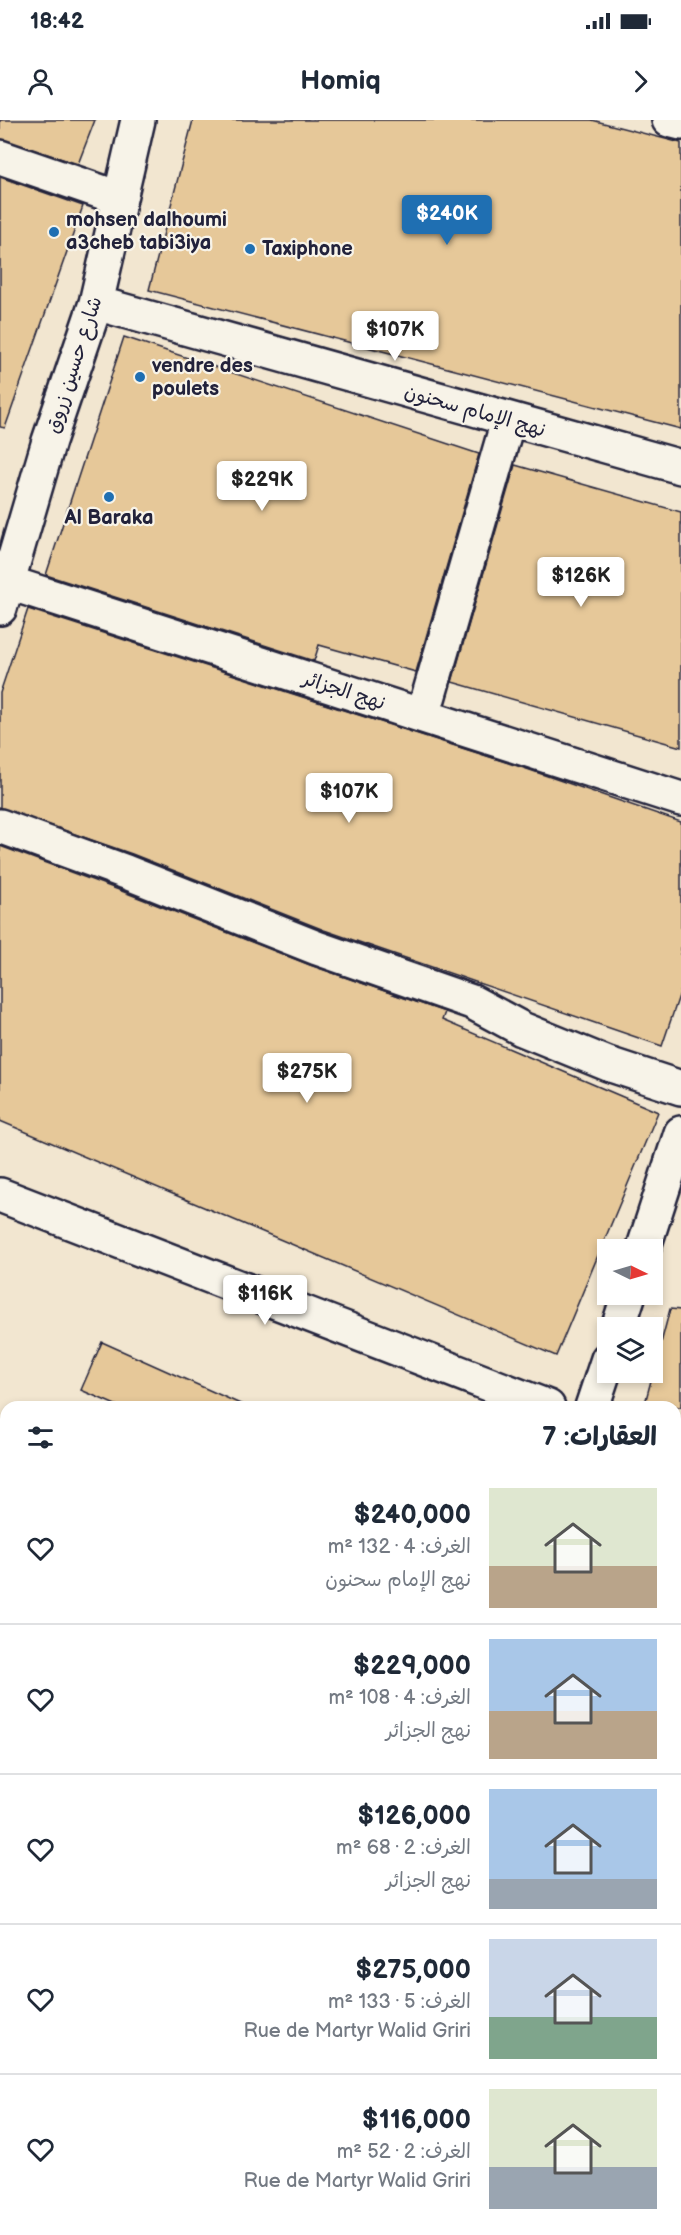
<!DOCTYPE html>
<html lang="ar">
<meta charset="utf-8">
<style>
:root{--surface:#fff;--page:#f6f6f7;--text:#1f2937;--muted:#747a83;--line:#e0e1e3;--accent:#1f6fb2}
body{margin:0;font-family:"Balsamiq Sans","Playpen Sans Arabic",sans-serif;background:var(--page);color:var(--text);direction:rtl;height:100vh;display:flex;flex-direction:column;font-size:22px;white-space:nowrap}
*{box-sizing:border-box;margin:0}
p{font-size:20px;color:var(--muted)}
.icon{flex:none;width:33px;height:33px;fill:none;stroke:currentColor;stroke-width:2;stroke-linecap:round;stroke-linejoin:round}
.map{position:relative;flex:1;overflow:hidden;direction:ltr}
.sheet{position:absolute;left:0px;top:1281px;width:681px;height:834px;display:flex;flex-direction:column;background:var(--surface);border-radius:18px 18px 0 0;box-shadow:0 3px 9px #0003;direction:rtl}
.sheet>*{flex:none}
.needle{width:39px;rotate:95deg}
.fabs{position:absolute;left:597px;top:1119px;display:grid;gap:12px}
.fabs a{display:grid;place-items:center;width:66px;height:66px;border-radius:0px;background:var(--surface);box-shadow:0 3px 9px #0003;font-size:30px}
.price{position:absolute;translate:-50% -51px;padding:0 14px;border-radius:6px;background:#fff;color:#222;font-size:20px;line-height:39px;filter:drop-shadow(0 2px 3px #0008)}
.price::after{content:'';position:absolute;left:50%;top:36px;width:18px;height:14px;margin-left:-9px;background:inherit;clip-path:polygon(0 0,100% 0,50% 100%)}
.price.current{background:var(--accent);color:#fff}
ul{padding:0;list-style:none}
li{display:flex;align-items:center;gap:18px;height:150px;padding:0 24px}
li+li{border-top:2px solid var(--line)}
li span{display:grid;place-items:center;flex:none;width:168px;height:120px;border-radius:0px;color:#555}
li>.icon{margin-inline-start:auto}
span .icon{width:72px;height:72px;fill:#fffc;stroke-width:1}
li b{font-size:26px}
h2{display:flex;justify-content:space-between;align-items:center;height:72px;padding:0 24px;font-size:26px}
.status{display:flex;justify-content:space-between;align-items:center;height:42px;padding:0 30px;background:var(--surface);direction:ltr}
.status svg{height:16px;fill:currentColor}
header{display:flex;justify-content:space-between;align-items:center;height:78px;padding:0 24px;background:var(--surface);font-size:27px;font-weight:700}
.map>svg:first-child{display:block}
</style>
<div class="status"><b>18:42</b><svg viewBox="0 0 49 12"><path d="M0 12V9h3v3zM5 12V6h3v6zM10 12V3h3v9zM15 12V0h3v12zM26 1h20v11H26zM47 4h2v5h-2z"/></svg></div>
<header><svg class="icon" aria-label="forward" viewBox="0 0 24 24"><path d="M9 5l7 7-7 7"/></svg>Homiq<svg class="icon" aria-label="person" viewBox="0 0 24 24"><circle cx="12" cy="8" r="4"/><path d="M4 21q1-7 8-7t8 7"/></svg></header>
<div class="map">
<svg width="681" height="2115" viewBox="0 0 681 2115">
<rect width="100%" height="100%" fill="#f2e6d0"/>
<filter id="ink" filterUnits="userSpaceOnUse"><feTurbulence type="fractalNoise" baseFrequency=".0167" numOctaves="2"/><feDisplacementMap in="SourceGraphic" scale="12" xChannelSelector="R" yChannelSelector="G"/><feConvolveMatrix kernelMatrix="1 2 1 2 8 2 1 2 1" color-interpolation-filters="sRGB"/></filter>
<g filter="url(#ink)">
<path fill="#e6c899" stroke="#22223b" stroke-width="1.5" d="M0,0H95L78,44L0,19Z
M193,0H592L681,23V309L149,170Z
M0,57L83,86L5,308L0,307Z
M124,217L479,334L416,552L319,525L314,541L46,455Z
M515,345L681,392V627L452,562Z
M28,489L524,648L681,702V870L662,926L324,810L132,734L0,688V573Z
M0,726L119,770L310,845L445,892L442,900L658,992L556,1236L0,1001Z
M670,1189L681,1190V1287H644Z
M102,1222L247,1287H120L81,1270Z"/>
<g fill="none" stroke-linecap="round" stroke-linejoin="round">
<g stroke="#22223b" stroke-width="38">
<path id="minor" d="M669,0L681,3
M0,37L119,78
M96,183L681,347
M0,460L681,679
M0,488L49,321L96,183L138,0
M423,596L508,301
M0,706L126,752L317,828L472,882L522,909L608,944L681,968
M0,1075L548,1287
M643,1130L681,1013
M618,1208L629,1174
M592,1287L608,1239
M675,1326L681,1328
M675,1957L681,1945
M0,2104L6,2098
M141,2109L153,2115
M278,2115L280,2109
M595,2115L598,2109"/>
</g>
<use href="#minor" stroke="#f7f3e8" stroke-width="33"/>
</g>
</g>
<g fill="#1f6fb2" stroke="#f7f3e8" stroke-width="2">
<circle cx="54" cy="112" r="6"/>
<circle cx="250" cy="129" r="6"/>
<circle cx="140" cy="257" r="6"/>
<circle cx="109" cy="377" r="6"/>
</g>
<g text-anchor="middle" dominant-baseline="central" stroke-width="4.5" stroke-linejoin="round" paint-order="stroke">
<g font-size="20" font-weight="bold" fill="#22223b" stroke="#f7f3e8" text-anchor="start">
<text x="66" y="100">mohsen dalhoumi<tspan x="66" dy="23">a3cheb tabi3iya</tspan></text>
<text x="262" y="129">Taxiphone</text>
<text x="152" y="246">vendre des<tspan x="152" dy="23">poulets</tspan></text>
<text x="109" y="398" text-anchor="middle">Al Baraka</text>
</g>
<g font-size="20" fill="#22223b" stroke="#f7f3e8">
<text transform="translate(74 245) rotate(-72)">شارع حسين زروق</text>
<text transform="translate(475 291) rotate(16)">نهج الإمام سحنون</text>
<text transform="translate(344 571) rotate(18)">نهج الجزائر</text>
</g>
</g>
</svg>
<div class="fabs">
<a><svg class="needle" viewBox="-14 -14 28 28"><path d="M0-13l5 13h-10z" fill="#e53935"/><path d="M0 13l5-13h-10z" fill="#747a83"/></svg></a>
<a><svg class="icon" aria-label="layers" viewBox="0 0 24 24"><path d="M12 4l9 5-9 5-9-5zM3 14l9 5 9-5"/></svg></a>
</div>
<b class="price current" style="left:447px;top:126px">$240K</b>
<b class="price" style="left:395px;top:242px">$107K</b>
<b class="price" style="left:262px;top:392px">$229K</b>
<b class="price" style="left:581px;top:488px">$126K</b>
<b class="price" style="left:349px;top:704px">$107K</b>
<b class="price" style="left:307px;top:984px">$275K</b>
<b class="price" style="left:265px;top:1206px">$116K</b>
<section class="sheet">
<h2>العقارات: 7<svg class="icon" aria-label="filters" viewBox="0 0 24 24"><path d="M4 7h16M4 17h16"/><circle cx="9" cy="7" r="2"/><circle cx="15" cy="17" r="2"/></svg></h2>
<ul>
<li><span style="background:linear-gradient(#dfe7d0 65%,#b9a48a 0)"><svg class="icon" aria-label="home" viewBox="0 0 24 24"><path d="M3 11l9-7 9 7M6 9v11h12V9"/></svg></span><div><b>$240,000</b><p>الغرف: 4 · 132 m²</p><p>نهج الإمام سحنون</p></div><svg class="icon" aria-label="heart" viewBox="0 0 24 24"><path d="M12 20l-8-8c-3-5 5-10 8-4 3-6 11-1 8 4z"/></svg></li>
<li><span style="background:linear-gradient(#a9c7e8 60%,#b9a48a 0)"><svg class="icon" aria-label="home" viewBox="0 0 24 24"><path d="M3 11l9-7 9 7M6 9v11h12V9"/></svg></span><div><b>$229,000</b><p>الغرف: 4 · 108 m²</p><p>نهج الجزائر</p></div><svg class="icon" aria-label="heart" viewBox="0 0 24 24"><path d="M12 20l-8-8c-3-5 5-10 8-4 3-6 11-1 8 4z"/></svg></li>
<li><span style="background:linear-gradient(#a9c7e8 75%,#9aa5b1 0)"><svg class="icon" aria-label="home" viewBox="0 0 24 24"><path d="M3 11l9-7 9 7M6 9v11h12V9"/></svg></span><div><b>$126,000</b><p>الغرف: 2 · 68 m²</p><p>نهج الجزائر</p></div><svg class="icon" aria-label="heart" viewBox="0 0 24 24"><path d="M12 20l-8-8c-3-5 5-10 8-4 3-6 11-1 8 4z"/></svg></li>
<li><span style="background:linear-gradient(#c9d6e8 65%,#7fa58c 0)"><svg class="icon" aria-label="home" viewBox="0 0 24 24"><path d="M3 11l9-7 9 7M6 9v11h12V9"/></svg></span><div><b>$275,000</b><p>الغرف: 5 · 133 m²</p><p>Rue de Martyr Walid Griri</p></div><svg class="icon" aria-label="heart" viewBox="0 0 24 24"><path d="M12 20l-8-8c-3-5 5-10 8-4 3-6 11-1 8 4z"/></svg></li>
<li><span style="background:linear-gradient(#dfe7d0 65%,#9aa5b1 0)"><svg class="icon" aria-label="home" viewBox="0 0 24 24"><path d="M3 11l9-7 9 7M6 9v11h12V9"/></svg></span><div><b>$116,000</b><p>الغرف: 2 · 52 m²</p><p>Rue de Martyr Walid Griri</p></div><svg class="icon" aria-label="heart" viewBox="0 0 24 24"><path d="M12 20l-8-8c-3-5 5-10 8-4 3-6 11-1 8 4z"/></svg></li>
</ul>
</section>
</div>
